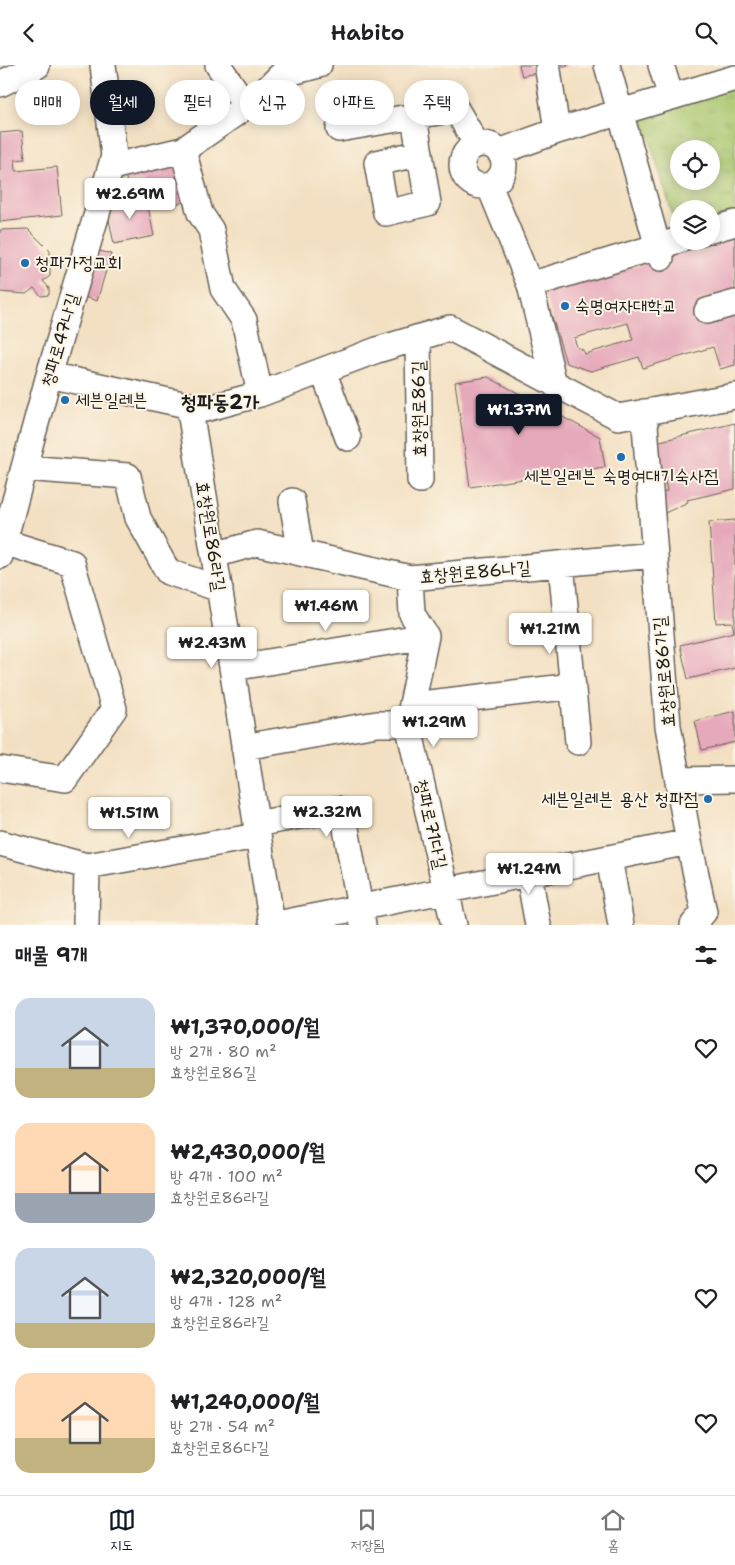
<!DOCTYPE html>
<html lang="ko">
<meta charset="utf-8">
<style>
:root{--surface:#fff;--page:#f6f6f6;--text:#202124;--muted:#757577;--line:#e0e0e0;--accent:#111827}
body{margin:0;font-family:"Shantell Sans","Poor Story",sans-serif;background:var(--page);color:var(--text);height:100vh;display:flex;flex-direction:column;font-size:19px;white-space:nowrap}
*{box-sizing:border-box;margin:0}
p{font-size:16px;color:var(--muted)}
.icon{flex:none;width:28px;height:28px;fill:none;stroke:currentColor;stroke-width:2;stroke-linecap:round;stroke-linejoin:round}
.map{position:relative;height:860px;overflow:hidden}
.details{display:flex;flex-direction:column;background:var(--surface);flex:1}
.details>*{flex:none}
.hud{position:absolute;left:15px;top:15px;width:705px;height:45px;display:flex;gap:10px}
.buttons{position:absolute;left:670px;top:75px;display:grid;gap:10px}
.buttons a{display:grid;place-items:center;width:50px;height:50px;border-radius:50%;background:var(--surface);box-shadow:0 2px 12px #0003;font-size:25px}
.price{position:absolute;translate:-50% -42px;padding:0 11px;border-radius:5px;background:#fff;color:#222;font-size:16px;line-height:32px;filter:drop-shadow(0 1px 2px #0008)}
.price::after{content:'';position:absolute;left:50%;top:30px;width:15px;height:11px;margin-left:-8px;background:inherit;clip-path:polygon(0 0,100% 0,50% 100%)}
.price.on{background:var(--accent);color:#fff}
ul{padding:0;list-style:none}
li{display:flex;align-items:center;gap:15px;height:125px;padding:0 15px}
li span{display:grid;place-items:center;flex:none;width:140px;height:100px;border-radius:15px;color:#555}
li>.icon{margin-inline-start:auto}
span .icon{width:60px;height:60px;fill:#fffc;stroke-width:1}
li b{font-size:21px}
h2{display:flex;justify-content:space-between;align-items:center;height:60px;padding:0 15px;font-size:21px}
.chip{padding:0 18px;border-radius:22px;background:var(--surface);box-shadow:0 2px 12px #0003;font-size:18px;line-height:45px}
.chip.on{background:var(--accent);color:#fff}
header{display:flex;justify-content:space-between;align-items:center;height:65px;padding:0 15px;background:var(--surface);font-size:22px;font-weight:600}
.menu{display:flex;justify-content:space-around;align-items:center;height:70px;border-top:1px solid var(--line);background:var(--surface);font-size:14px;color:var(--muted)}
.menu a{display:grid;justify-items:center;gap:2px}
.menu .on{color:var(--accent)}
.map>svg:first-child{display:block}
</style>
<header><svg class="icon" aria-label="back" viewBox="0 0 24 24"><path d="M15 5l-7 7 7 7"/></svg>Habito<svg class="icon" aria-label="search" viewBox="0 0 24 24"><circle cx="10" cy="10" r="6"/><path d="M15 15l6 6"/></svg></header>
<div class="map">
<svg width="735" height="860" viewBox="0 0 735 860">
<defs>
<pattern id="park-tufts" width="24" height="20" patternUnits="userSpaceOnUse" patternTransform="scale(1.25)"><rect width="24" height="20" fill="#a8c66e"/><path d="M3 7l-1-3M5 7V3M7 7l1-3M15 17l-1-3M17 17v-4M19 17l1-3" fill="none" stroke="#90aa5f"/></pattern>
</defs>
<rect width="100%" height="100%" fill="#fcf5e5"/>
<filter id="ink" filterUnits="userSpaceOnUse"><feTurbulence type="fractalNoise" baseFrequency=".02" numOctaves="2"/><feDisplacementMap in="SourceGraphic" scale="10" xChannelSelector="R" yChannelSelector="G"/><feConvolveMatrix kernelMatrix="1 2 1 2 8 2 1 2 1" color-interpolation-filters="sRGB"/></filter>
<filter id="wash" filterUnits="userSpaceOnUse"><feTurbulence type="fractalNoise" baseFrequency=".0096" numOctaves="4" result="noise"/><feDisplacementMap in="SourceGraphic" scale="20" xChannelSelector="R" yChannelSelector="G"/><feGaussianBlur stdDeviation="1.12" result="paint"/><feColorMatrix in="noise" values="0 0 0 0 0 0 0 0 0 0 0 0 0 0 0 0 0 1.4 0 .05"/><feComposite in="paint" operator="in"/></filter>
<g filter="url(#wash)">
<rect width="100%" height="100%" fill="#f3e0c2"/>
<path fill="url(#park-tufts)" stroke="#627145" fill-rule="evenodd" d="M735,22V147L711,154V144H679V164H677L642,50ZM679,84H711V116H679Z"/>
<g id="blocks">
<path fill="#e6a9bb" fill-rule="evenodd" d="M519,0H568V1L522,11Z
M22,66L25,94L15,95L16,106L57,102L62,150L0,157V68Z
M182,97L190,136L149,144L143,115L127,118L125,109Z
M146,131L154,171L114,179L106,140Z
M28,164L50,186V211L43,216L49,223V230L41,231L34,223L26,229L0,227V165Z
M735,171V225L699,236L704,254L735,250V300L720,304L713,282L643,303L639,292L591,306L566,298L545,229ZM628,258L633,275L585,289L583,285L577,282L574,273Z
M92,184L111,189L97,236L78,230Z
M488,312L600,372L605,402L470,422L455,317Z
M735,358V424L687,435L688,437L665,448L661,427L667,426L656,377Z
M735,455V603L688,614L680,580L734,567L732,557L716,558L709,457Z
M735,646V677L702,685L695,656Z"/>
</g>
</g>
<g filter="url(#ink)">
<use href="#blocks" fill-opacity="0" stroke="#676156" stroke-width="1"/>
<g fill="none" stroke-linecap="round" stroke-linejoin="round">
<g stroke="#676156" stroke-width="28">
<path id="minor" d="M218,0L246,41
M607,0L661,193
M661,0L671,32
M548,5L557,66
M0,19L37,1V0
M414,52L428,138L386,148L377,98L420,88
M339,64L456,44L477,80
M462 100a21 21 0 1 1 42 0a21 21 0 1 1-42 0Z
M183,85L200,148L211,165L223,224L244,255L260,329
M499,87L557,66L735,13
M111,102L183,85L259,32L281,10L319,0
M489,120L530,220L554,319
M711,165L735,158
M530,220L679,175
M707,246L735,238
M418,273L420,415
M323,306L348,373
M49,310L205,344L260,329L377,285L450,263L618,352L735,331
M189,340L227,570L272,860
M644,347L668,661L689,777L704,847L693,860
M24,403L128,411L138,453L168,507L220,524
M292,436L301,488
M214,490L257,478L410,513L654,490
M0,491L49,310L114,91L103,0
M561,499L578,677
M410,513L412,549L426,571L408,659L454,860
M232,603L426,571
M412,640L573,621
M244,682L377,659H408
M0,704L65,714L114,644L72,498L4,477
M678,715L735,714
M256,759L337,744L344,752L363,860
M0,778L87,801L257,771
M609,793L621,860
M529,810L538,860
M86,860L87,801
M272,860L689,777"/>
</g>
<use href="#minor" stroke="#fff" stroke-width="25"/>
</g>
</g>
<g fill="#1f6fb2" stroke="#fcf5e5" stroke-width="2">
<circle cx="25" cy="198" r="5"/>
<circle cx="565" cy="241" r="5"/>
<circle cx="65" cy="335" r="5"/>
<circle cx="621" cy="392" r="5"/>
<circle cx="708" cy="734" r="5"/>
</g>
<g text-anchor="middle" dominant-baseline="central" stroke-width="4" stroke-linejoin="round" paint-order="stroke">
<g font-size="18" fill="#1c1c1c" stroke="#fcf5e5" text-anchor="start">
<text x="35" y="198">청파가정교회</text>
<text x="575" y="241">숙명여자대학교</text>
<text x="75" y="335">세븐일레븐</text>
<text x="621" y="411" text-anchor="middle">세븐일레븐 숙명여대기숙사점</text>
<text x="698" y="734" text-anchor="end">세븐일레븐 용산 청파점</text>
</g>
<g font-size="18" fill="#1c1c1c" stroke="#fcf5e5">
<text transform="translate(60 275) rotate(-74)">청파로47나길</text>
<text transform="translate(419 344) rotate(-91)">효창원로86길</text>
<text transform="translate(211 471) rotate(81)">효창원로86라길</text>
<text transform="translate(475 507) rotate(-5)">효창원로86나길</text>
<text transform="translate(664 607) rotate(-95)">효창원로86가길</text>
<text transform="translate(431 759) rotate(77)">청파로71다길</text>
</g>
<g font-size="20" font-weight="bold" fill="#1c1c1c" stroke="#fcf5e5">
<text x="220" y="337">청파동2가</text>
</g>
</g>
</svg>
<div class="buttons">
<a><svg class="icon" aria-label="locate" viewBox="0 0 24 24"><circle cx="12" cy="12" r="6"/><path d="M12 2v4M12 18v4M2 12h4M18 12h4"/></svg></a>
<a><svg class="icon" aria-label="layers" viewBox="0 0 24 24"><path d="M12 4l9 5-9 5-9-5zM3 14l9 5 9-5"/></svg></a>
</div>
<b class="price" style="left:130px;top:155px">₩2.69M</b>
<b class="price on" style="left:519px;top:371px">₩1.37M</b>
<b class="price" style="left:326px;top:567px">₩1.46M</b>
<b class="price" style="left:550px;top:590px">₩1.21M</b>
<b class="price" style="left:212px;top:604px">₩2.43M</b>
<b class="price" style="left:434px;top:683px">₩1.29M</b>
<b class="price" style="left:327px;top:773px">₩2.32M</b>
<b class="price" style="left:129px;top:774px">₩1.51M</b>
<b class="price" style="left:529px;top:830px">₩1.24M</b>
<div class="hud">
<a class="chip">매매</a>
<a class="chip on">월세</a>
<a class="chip">필터</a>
<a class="chip">신규</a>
<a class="chip">아파트</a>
<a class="chip">주택</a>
</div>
</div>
<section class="details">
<h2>매물 9개<svg class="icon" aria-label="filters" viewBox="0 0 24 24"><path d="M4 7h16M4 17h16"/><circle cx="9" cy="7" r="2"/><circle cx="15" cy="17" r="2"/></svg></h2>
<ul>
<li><span style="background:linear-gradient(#c9d6e8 70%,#c2b280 0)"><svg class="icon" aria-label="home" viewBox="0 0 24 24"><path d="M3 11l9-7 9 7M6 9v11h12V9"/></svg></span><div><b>₩1,370,000/월</b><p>방 2개 · 80 m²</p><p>효창원로86길</p></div><svg class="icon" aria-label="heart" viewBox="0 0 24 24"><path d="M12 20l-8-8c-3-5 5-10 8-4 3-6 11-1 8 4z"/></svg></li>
<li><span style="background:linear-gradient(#ffd9b3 70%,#9aa5b1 0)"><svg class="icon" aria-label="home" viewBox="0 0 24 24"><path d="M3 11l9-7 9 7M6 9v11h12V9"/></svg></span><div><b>₩2,430,000/월</b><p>방 4개 · 100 m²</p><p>효창원로86라길</p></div><svg class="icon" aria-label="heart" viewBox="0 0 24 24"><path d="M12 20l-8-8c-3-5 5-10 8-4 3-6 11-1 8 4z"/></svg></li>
<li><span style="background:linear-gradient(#c9d6e8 75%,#c2b280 0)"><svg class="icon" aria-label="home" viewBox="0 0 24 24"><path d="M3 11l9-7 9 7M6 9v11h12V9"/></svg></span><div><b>₩2,320,000/월</b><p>방 4개 · 128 m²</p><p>효창원로86라길</p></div><svg class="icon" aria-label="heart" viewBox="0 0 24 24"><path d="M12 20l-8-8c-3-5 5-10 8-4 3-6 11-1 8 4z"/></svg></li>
<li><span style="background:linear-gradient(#ffd9b3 65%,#c2b280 0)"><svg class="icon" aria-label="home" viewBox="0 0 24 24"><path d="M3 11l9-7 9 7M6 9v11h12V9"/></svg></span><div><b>₩1,240,000/월</b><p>방 2개 · 54 m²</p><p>효창원로86다길</p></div><svg class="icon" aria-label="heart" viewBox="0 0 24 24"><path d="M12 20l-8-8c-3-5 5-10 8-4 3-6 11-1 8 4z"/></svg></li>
</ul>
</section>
<nav class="menu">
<a class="on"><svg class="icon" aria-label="map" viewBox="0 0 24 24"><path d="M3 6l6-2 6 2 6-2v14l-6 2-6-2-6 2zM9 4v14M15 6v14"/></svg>지도</a>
<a><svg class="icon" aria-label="saved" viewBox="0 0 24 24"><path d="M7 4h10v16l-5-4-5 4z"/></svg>저장됨</a>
<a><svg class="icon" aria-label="home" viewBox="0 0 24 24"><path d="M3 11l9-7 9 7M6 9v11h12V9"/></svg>홈</a>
</nav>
